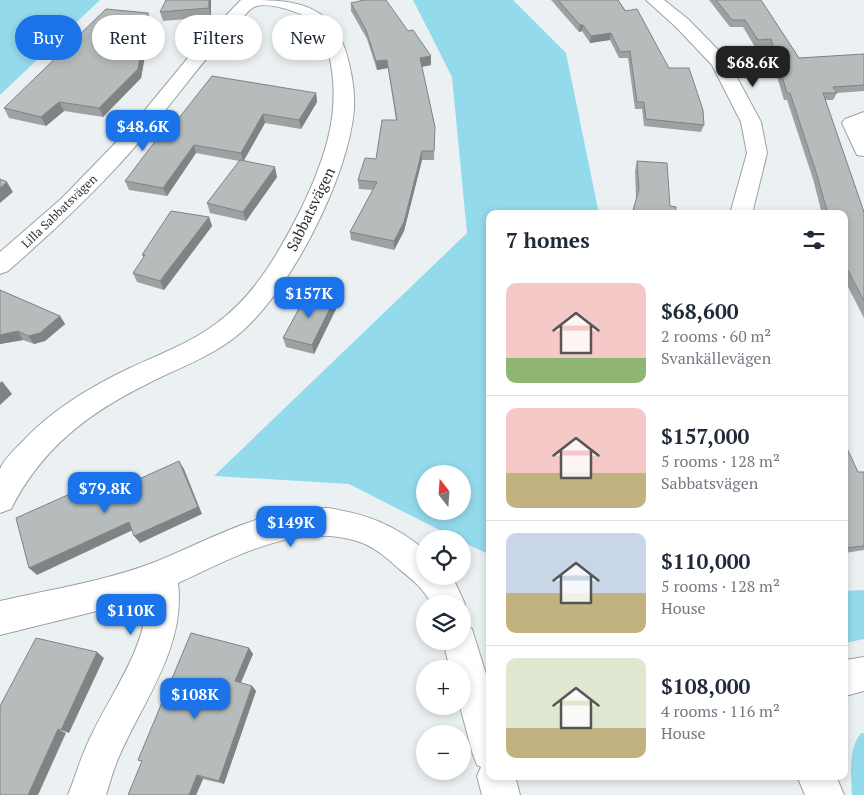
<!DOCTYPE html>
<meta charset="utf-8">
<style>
:root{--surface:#fff;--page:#f2f2f3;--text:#1f2937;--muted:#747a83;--line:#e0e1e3;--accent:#1a73e8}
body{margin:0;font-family:"PT Serif",serif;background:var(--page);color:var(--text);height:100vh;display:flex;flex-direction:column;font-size:19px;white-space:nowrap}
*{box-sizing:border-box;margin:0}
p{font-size:16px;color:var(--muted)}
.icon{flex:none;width:28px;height:28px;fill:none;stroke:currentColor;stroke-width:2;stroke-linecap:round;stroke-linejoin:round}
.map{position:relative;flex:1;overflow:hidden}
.sheet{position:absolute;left:486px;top:210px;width:362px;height:570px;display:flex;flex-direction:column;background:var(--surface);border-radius:10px;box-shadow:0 2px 8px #0003}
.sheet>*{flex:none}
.top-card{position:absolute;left:15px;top:15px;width:396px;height:45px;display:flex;gap:10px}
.needle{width:32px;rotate:343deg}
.fabs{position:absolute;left:416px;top:465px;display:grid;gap:10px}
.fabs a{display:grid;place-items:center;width:55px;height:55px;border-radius:50%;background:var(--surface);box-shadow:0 2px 8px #0003;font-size:25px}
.price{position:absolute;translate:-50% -42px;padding:0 11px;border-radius:10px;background:var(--accent);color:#fff;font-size:16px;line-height:32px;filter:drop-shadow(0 1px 2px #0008)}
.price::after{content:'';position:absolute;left:50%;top:30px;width:15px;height:11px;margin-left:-8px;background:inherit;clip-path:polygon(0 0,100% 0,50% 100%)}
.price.selected{background:#222;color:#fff}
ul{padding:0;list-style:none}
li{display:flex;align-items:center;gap:15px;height:125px;padding:0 20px}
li+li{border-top:1px solid var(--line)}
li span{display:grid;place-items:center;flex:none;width:140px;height:100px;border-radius:10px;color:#555}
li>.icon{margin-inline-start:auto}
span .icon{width:60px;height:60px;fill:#fffc;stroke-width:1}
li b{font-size:21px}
h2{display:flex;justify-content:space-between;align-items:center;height:60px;padding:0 20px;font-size:21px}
.pill{padding:0 18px;border-radius:22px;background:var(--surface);box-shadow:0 2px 8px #0003;font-size:18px;line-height:45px}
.pill.selected{background:var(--accent);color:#fff}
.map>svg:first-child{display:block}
</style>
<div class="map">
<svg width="864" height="795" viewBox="0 0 864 795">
<rect width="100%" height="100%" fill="#ebf1f2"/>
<path fill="#94daed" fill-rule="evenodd" d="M0,0H100L0,95Z
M413,0H513L566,53L599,214H490V555L463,542L462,539H457L349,484L214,476L467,233L452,77ZM425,474H462V511H425Z
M864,590V639L845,643V591Z
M861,733H864V795H852C851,775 848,749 861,733Z"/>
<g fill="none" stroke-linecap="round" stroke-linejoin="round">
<g stroke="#9da1a3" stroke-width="2">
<path id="minor" d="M241,0C289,0 328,0 345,49C351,68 355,89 354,109C349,177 288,297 234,338C208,358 176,369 147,384C88,413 41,449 11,509L0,513C0,502 0,479 0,469C4,459 16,448 24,440C53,409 92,386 130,368C159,354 191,343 217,323C256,294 280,251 302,207C326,157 343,107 328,51C326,43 323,33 318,26C310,14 267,0 254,7C247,11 241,20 235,26C203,60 176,98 146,134C104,184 57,228 8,271L0,274V252L61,199L131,127L206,36Z
M646,0H664L688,19L727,59L761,122L767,153L752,214H730L747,153L741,122L712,65L676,27Z
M864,112V156L857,155L842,123L845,119Z
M328,508C369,515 393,524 425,550V576L453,578L465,604L462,609V604H431C424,588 411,579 398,568C386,557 373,546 357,541C296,522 232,558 178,583C186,648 142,702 118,759C113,770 110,783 106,795H68C76,775 82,753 92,734C113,690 147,647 147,596L121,605L0,635V601C52,589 106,581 155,562C201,543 245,519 294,510C305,508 317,508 328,508Z
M462,625L472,629L490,687V776H515L520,795H482L477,776L481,767L477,765L472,752L460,706H462V669H450L443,641H462Z
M864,657V691L845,696V660Z
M797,776H836L844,795H805Z"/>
</g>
<use href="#minor" fill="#fff" fill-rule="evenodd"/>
</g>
<path fill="#9da1a1" d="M211,0V17L163,21L160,12Z
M551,0H618L669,68L704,125L701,132L644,126L642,109H635L628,58H619L610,40L590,43L582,31L579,32Z
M709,0H761L799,58L864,54V91L837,93L833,100H825L864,212V318L845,281V214H822L813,179L787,100H784L768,46L755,47L743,27H730Z
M351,3L408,31L431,56V65L422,67L435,127L434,160H422L404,231L394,250L351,240L350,232L373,190L359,189L358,180L376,159L396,120L388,68L377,70L367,39L351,11Z
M151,22L141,78L103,117L64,111L46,126L9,118L4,108Z
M316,93L317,102L301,129L265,123L244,160L277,177L246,221L210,213L207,203L239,161L196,153L167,196L129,190L125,181L171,128Z
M637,161L670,206L636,198L635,171Z
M209,217L212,226L164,290L137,282L133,273L144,258L142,255Z
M0,290L60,316L65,324L45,341L34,344L23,340L0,344Z
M337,307L314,354L286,347L283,338Z
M845,444L858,472H864V550L845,553Z
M249,648L253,654L241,683L252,686L256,691L224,784L203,779L196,795H128L142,762L138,760Z
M659,776H679L659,779Z"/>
<path fill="#7f8383" d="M209,0H211V17L209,8Z
M148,13L151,22L141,78L103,117L99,108Z
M580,25H583L582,31L579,32Z
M611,33L610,40L590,43L591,36Z
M431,56V65L420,67V58Z
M387,60L388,68L377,70L376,61Z
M316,93L317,102L301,129L299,120Z
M59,102L64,111L46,126L41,117Z
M263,114L265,123L243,162L241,153Z
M194,145L196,153L167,196L163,188Z
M422,151V160L404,231L394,250V241Z
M275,167L277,177L246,221L243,212Z
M7,182L13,192L0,203V188Z
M209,217L212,226L164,290L160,281Z
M335,298L337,307L314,354L312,345Z
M60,316L65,324L45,341L34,344L28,336Z
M18,331L23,340L0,344V335Z
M2,381L12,394L0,405V383Z
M179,461L184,469L202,514L140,543L134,536Z
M81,489L88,497L92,511L86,503Z
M129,522L135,529L37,575L29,568Z
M249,648L253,654L239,686L235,681Z
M97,652L104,658L69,733L61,730Z
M252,686L256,691L224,784L219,781Z
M58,729L66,733L38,795H28Z
M197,775L203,779L196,795H189Z"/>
<path fill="#b6bbbb" stroke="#7f8383" d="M166,0H209V8L160,12Z
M364,0H386L408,31L413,30L431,56L420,58L435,127L434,151H422L404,222L394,241L350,232L377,182L358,180L365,158L376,159L382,120H397L387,60L376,61L366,30L351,3Z
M558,0H618L625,11L637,9L669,68H689L703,110L704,125L646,119L644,102H637L630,51L620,52L611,33L591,36L583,25H580Z
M716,0H761L799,58L864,54V85L833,87L837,93H823L864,212V301L845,265V214H828L816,172L790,93H787L771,39L758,40L745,20H732Z
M106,9L148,13L138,69L99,108L59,102L41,117L4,108Z
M212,76L316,93L299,120L263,114L241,153L194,145L163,188L125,181L166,127L171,128Z
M240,160L275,167L243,212L207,203Z
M637,161L667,163L670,206L676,207L675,214H632L639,189Z
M0,179L7,182L0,188Z
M171,211L209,217L160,281L133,273L145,255H142Z
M0,290L60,316L40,333L28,336L18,331L0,335Z
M308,292L335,298L312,345L283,338Z
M845,444L858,472H864V546L845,548Z
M179,461L198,507L134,536L129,522L29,568L16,518L81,489L86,503Z
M191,633L249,648L235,681L252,686L219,781L197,775L189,795H128L142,761L138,760Z
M36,638L97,652L61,730L58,729L28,795H0V706Z"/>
<g text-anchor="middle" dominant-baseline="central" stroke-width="4" stroke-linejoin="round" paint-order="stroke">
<g font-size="12" fill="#303232" stroke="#fff">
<text transform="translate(59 211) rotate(-44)">Lilla Sabbatsvägen</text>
</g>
<g font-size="15" fill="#303232" stroke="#fff">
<text transform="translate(310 209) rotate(-64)">Sabbatsvägen</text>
</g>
</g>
</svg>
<div class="fabs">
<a><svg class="needle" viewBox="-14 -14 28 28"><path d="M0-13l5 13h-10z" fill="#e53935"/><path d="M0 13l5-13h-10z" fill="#747a83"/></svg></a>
<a><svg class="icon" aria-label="locate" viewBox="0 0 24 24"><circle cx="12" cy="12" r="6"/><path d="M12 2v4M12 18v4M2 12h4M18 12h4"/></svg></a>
<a><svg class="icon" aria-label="layers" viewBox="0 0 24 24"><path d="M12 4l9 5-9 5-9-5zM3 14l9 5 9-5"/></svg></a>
<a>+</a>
<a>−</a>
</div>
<b class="price selected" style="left:753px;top:88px">$68.6K</b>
<b class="price" style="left:143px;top:152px">$48.6K</b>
<b class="price" style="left:309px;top:319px">$157K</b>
<b class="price" style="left:105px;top:514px">$79.8K</b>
<b class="price" style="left:291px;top:548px">$149K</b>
<b class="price" style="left:131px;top:636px">$110K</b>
<b class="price" style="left:195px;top:720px">$108K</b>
<div class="top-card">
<a class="pill selected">Buy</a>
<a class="pill">Rent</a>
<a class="pill">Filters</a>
<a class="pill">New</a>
</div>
<section class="sheet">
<h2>7 homes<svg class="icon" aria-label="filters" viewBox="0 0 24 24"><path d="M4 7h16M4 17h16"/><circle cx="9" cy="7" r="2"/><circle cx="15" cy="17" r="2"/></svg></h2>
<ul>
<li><span style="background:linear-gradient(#f6c9c9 75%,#8fb573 0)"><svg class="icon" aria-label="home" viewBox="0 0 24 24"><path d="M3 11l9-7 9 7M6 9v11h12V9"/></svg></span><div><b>$68,600</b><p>2 rooms · 60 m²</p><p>Svankällevägen</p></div></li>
<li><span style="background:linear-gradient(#f6c9c9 65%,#c2b280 0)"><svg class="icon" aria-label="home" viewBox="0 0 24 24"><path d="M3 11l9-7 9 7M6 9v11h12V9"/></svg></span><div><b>$157,000</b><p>5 rooms · 128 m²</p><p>Sabbatsvägen</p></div></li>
<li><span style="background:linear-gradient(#c9d6e8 60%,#c2b280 0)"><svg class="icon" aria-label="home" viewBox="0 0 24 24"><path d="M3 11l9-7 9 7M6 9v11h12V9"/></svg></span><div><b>$110,000</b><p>5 rooms · 128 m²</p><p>House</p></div></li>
<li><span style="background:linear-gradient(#dfe7d0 70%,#c2b280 0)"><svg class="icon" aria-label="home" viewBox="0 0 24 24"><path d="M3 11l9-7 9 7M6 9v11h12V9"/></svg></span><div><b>$108,000</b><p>4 rooms · 116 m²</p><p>House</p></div></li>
</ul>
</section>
</div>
